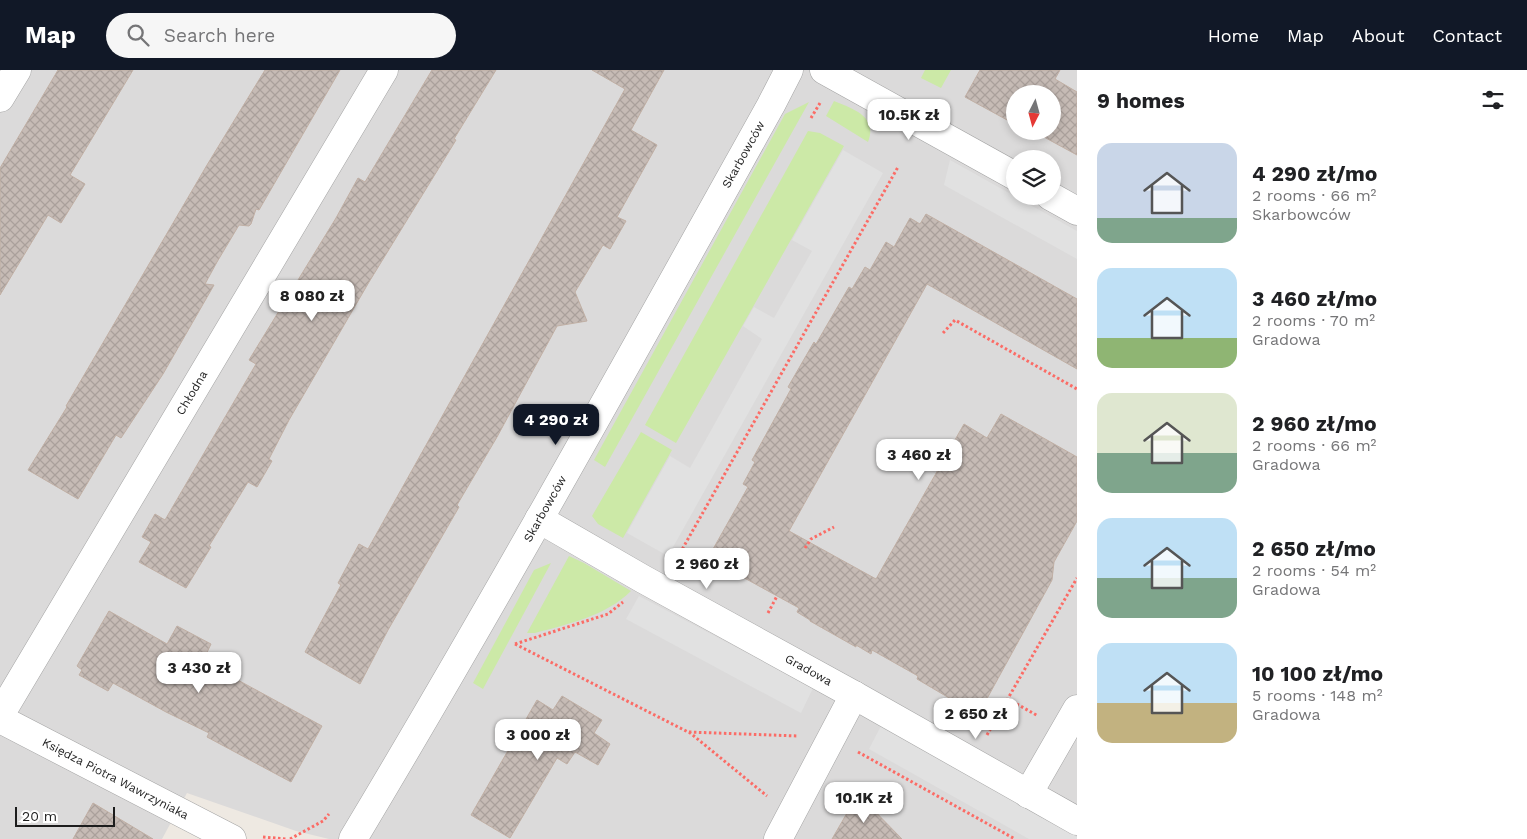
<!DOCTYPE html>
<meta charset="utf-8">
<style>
:root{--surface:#fff;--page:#f6f6f6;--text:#202124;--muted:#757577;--accent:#111827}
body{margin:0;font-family:"Work Sans",sans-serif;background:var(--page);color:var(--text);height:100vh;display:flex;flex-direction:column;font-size:19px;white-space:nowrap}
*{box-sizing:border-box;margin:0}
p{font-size:16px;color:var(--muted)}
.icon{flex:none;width:28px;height:28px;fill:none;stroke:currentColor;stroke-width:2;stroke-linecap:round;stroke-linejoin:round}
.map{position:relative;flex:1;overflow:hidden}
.details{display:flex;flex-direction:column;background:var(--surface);width:450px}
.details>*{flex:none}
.needle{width:32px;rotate:186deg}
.tools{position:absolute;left:1006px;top:15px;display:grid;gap:10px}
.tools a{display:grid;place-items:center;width:55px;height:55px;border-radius:50%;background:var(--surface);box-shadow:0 2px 8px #0003;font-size:25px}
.scale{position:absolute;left:15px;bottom:12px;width:100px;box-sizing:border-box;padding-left:5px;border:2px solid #1d1d1d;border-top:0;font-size:14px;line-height:18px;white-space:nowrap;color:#1d1d1d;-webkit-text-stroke:4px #fff;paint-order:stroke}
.price{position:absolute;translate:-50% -42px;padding:0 11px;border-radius:10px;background:#fff;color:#222;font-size:16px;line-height:32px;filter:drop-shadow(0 1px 2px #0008)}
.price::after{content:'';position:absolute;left:50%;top:30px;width:15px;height:11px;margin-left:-8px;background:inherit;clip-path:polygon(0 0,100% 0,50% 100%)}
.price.on{background:var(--accent);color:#fff}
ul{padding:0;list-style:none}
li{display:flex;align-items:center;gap:15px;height:125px;padding:0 20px}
li span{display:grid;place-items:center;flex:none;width:140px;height:100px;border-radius:15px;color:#555}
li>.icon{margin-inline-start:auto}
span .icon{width:60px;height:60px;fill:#fffc;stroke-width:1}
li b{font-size:21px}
h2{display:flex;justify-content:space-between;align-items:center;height:60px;padding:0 20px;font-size:21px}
header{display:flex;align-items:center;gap:30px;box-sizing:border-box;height:70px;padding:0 25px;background:var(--accent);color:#fff}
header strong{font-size:24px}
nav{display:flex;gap:28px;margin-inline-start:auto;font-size:18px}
.search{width:350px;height:45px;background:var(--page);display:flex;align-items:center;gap:12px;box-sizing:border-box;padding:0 18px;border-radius:28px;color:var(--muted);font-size:19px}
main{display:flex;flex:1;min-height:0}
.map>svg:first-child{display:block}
</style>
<header>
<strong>Map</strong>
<div class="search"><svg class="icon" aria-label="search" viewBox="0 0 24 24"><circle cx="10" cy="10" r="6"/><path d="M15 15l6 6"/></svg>Search here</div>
<nav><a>Home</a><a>Map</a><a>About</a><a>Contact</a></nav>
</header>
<main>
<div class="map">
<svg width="1077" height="769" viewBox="0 0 1077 769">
<defs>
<pattern id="building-cross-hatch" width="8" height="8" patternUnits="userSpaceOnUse" patternTransform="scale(1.25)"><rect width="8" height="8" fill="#c6bbb5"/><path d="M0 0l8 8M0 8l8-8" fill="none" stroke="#aaa09b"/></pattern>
</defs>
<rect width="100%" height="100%" fill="#eee9e2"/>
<path fill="#dbdada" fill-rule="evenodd" d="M0,0H1077V769H329L296,761L187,723L162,769H0ZM1015,24H1052V61H1015ZM1015,89H1052V126H1015Z"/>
<path fill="#cce9a7" d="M925,0H951L941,18L921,8Z
M834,31C853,39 878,46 868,72L826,46Z
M809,32L605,397L594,390L785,44Z
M808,61L820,63L844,76L676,373L645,355Z
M641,362L672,380L623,468L598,454L592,446Z
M569,486L584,493L631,521C606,546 568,554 535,563H527Z
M551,493L483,619L473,613L534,500Z"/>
<path fill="#e1e1e1" d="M843,80L883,103L668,486L627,463L670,386L690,398L762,269L743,256L754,237L774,248L812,181L792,170Z
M950,90L1077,161V189L944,115Z
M639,526L813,618L801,643L626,549Z
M881,656L1077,767V769H1029L869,679Z"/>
<path fill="url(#building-cross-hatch)" stroke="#c0afa4" d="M58,0H133L70,105L85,114L61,153L48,145L0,225V98Z
M265,0H340L259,140L256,139L251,154L249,156L239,155L217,192L205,214L214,215L163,304L121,368L116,365L78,429L28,400L67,337L66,336L207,95Z
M432,0H496L454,69L456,70L369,212L289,350L269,389L272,391L257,417L248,412L209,476L211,477L186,518L139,492L151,472L142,467L155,444L165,450L256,294L249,290L336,148L358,108L365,112Z
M592,0H664L631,60L657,75L617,147L626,151L610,179L603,175L575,222L587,251L557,256L497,367L457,435L459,437L388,560L360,614L305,582L341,515L338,513L359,474L368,479L625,19Z
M980,0H1060L1055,9L1077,22V85L1033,61H1052V24H1015V51L1011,49L1009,51L965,27Z
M926,144L1077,229V299L927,214L789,461L876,509L964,354L987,368L1001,344L1077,387V451L1054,492L1052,510L978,645L917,609L918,606L872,580L871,584L856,575V577L810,551V550L797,542L799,538L708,488L748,417L743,414L755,392L752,390L791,319L788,317L814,272L816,274L849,217L852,219L865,197L870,200L886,172L894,177L910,148L920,154Z
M109,541L167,574L177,556L211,574L203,591L322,656L291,712L207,667L209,663L166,642L113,613L108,621L79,605L82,600L77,596Z
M562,626L602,650L594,663L610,674L598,695L575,682L567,694L557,688L510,768L471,745L537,630L553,640Z
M858,724L902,769H832Z
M93,733L153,769H73Z"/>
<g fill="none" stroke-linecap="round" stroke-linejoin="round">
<g stroke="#a4a4a4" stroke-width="29">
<g id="minor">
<path d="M824,0L1015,106"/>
<path d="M0,28L17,0"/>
<path d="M1050,126L1077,141"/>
<path id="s1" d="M539,449L643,509L854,625L1077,751"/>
<path id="s2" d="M0,645L384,0"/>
<path id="s3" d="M0,649L232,769"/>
<path d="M1028,724L1077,639"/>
<path id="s4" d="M353,769C498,527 634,281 771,35L789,0"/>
<path d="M778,769L854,625"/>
</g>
</g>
<path stroke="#fb6c66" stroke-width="3" stroke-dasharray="2.5 2.5" stroke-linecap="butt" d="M811,48L820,33
M943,263L955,250L1077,319
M805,478L811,469L834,457
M675,492L898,97
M768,543L777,526
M515,574L688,662L798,666
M515,574L608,544L623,532
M1008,629L1038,646
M689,662L767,726
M987,665L1077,508
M858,682L1015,769
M263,767L286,769
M290,769L323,751L329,744"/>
<use href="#minor" stroke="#fff" stroke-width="28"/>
</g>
<g text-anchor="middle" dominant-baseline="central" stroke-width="4" stroke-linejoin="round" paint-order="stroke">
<g font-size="12" fill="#1d1d1d" stroke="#fff">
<text stroke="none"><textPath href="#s4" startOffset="788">Skarbowców</textPath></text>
<text stroke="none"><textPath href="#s2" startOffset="375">Chłodna</textPath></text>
<text stroke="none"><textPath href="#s4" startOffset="382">Skarbowców</textPath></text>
<text stroke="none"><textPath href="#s1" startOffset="309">Gradowa</textPath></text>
<text stroke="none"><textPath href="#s3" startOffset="130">Księdza Piotra Wawrzyniaka</textPath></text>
</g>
</g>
</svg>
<div class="tools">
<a><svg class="needle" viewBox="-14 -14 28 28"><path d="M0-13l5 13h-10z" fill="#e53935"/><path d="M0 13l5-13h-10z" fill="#757577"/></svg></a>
<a><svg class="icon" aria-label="layers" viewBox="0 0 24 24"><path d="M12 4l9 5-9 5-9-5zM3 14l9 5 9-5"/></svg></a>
</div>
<div class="scale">20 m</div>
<b class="price" style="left:909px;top:71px">10.5K zł</b>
<b class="price" style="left:312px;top:252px">8 080 zł</b>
<b class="price on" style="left:556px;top:376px">4 290 zł</b>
<b class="price" style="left:919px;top:411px">3 460 zł</b>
<b class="price" style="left:707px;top:520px">2 960 zł</b>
<b class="price" style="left:199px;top:624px">3 430 zł</b>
<b class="price" style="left:976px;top:670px">2 650 zł</b>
<b class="price" style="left:538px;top:691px">3 000 zł</b>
<b class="price" style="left:864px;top:754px">10.1K zł</b>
</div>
<section class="details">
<h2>9 homes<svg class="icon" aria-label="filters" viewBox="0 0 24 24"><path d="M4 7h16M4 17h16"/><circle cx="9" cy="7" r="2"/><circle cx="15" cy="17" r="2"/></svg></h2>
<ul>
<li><span style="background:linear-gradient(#c9d6e8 75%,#7fa58c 0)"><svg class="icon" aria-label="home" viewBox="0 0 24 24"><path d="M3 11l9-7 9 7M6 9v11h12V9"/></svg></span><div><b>4 290 zł/mo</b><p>2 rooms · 66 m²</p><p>Skarbowców</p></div></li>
<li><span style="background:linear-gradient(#bfe0f5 70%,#8fb573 0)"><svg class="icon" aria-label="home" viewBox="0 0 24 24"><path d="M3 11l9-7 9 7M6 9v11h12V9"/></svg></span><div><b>3 460 zł/mo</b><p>2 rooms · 70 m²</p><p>Gradowa</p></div></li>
<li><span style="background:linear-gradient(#dfe7d0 60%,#7fa58c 0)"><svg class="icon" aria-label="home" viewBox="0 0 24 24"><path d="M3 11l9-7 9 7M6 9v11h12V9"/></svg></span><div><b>2 960 zł/mo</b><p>2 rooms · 66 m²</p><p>Gradowa</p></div></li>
<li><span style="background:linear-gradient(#bfe0f5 60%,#7fa58c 0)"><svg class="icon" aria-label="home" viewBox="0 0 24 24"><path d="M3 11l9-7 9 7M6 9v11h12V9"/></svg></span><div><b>2 650 zł/mo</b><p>2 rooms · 54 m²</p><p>Gradowa</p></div></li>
<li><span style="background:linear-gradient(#bfe0f5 60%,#c2b280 0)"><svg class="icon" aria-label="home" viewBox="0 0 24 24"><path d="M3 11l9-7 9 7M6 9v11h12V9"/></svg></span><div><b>10 100 zł/mo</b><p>5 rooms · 148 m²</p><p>Gradowa</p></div></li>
</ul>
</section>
</main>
